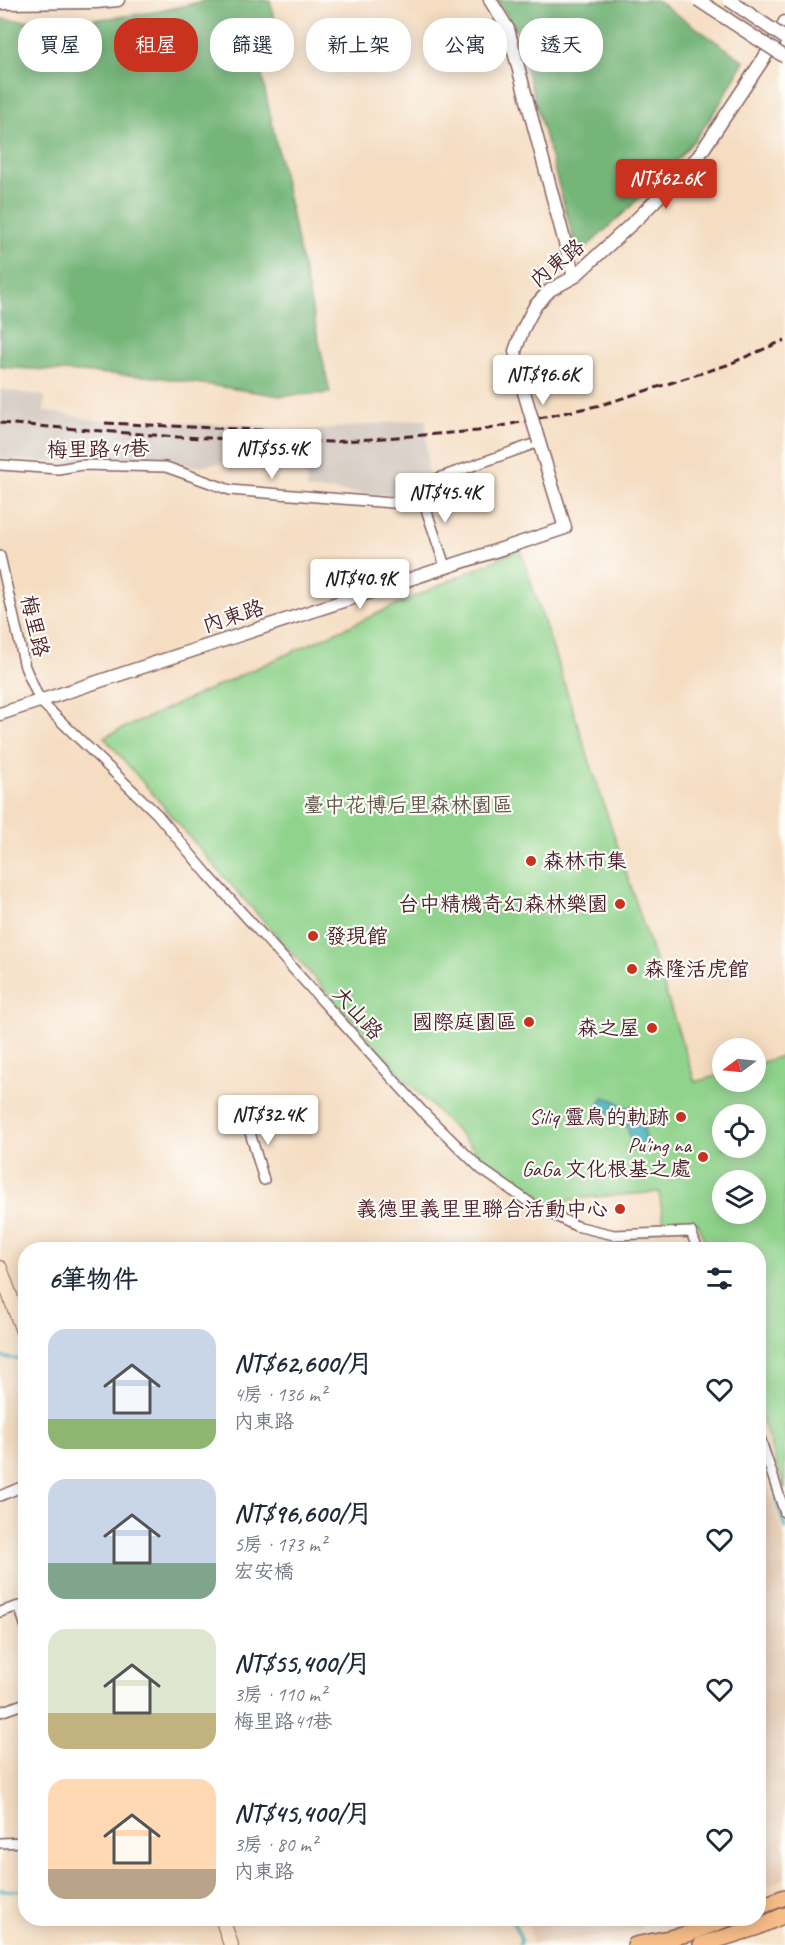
<!DOCTYPE html>
<html lang="zh-TW">
<head>
<meta charset="utf-8">
<style>
  body { margin:0; font-family:Caveat,"LXGW WenKai TC",sans-serif; background:#f6f6f7; color:#1f2937; height:100vh; display:flex; flex-direction:column; font-size:22px; white-space:nowrap }
  * { box-sizing:border-box; margin:0 }
  p { font-size:20px; color:#747a83 }
  .icon { flex:none; width:33px; height:33px; fill:none; stroke:currentColor; stroke-width:2; stroke-linecap:round; stroke-linejoin:round }
  .map { position:relative; flex:1; overflow:hidden }
  .details { position:absolute; left:18px; top:1242px; width:748px; height:684px; display:flex; flex-direction:column; background:#fff; border-radius:24px; box-shadow:0 3px 15px #0003 }
  .details>* { flex:none }
  .banner { position:absolute; left:18px; top:18px; width:750px; height:54px; display:flex; gap:12px }
  .needle { width:39px; rotate:255deg }
  .buttons { position:absolute; left:712px; top:1038px; display:grid; gap:12px }
  .buttons a { display:grid; place-items:center; width:54px; height:54px; border-radius:50%; background:#fff; box-shadow:0 3px 15px #0003; font-size:30px }
  .price { position:absolute; translate:-50% -51px; padding:0 14px; border-radius:6px; background:#fff; color:#222; font-size:20px; line-height:39px; filter:drop-shadow(0 2px 3px #0008) }
  .price::after { content:''; position:absolute; left:50%; top:36px; width:18px; height:14px; margin-left:-9px; background:inherit; clip-path:polygon(0 0,100% 0,50% 100%) }
  .price.active { background:#c8321e; color:#fff }
  ul { padding:0; list-style:none }
  li { display:flex; align-items:center; gap:18px; height:150px; padding:0 30px }
  li span { display:grid; place-items:center; flex:none; width:168px; height:120px; border-radius:18px; color:#555 }
  li>.icon { margin-inline-start:auto }
  span .icon { width:72px; height:72px; fill:#fffc; stroke-width:1 }
  li b { font-size:26px }
  h2 { display:flex; justify-content:space-between; align-items:center; height:72px; padding:0 30px; font-size:26px }
  .chip { padding:0 21px; border-radius:24px; background:#fff; box-shadow:0 3px 15px #0003; font-size:21px; line-height:54px }
  .chip.active { background:#c8321e; color:#fff }
  .map>svg:first-child { display:block }
  .built { fill:#e5cbb3 }
  .industrial { fill:#cdc2b9 }
  .green { fill:#90d38c; stroke:#6d795c; stroke-width:1.5; fill-rule:evenodd }
  .forest { fill:#74b578; stroke:#5f6a52; stroke-width:1.5 }
  .water { fill:#41afbe; stroke:#466774; stroke-width:1.5 }
  .lines { fill:none; stroke-linecap:round; stroke-linejoin:round }
  .stream { stroke:#41afbe; stroke-width:3 }
  .minor-casing { stroke:#866260; stroke-width:12 }
  .tertiary-casing { stroke:#866260; stroke-width:15 }
  .secondary-casing { stroke:#866260; stroke-width:16 }
  .primary-casing { stroke:#866260; stroke-width:18 }
  .minor { stroke:#fff; stroke-width:9 }
  .tertiary { stroke:#fff; stroke-width:12 }
  .secondary { stroke:#fce5cf; stroke-width:14 }
  .primary { stroke:#f7bd88; stroke-width:15 }
  .rail { stroke:#4a1f2b; stroke-width:3; stroke-dasharray:9 4.5; stroke-linecap:butt }
  .tertiary-bridge-casing { stroke:#866260; stroke-width:15; stroke-linecap:butt }
  .tertiary-bridge { stroke:#fff; stroke-width:12 }
  .poi-dot { fill:#c8321e; stroke:#fdfcf7; stroke-width:2 }
  .labels { text-anchor:middle; stroke-width:4.5; stroke-linejoin:round; paint-order:stroke }
  .street-label { font-size:21px; fill:#4a1f2b; stroke:#fdfcf7 }
  .park-label { font-size:21px; fill:#5f5548; stroke:#fdfcf7 }
  .poi-label { font-size:21px; fill:#4a1f2b; stroke:#fdfcf7; text-anchor:end }
</style>
</head>
<body>
<div class="map">
<svg width="785" height="1945" viewBox="0 0 785 1945">
  <rect width="100%" height="100%" fill="#fdfcf7"/>
  <filter id="ink" filterUnits="userSpaceOnUse"><feTurbulence type="fractalNoise" baseFrequency=".0167" numOctaves="2"/><feDisplacementMap in="SourceGraphic" scale="12" xChannelSelector="R" yChannelSelector="G"/><feConvolveMatrix kernelMatrix="1 2 1 2 8 2 1 2 1" color-interpolation-filters="sRGB"/></filter>
  <filter id="wash" filterUnits="userSpaceOnUse"><feTurbulence type="fractalNoise" baseFrequency=".008" numOctaves="4" result="noise"/><feDisplacementMap in="SourceGraphic" scale="24" xChannelSelector="R" yChannelSelector="G"/><feGaussianBlur stdDeviation="1.35" result="paint"/><feColorMatrix in="noise" values="0 0 0 0 0 0 0 0 0 0 0 0 0 0 0 0 0 1.4 0 .05"/><feComposite in="paint" operator="in"/></filter>
  <g filter="url(#wash)">
    <rect width="100%" height="100%" fill="#f5ddc2"/>
    <g class="built">
      <polygon points="759,1460 785,1540 785,1879 759,1889"/>
      <polygon points="527,1919 527,1918 652,1919 645,1922 641,1930 600,1937 532,1942"/>
    </g>
    <polygon class="industrial" points="0,389 45,396 44,411 95,420 237,425 304,431 426,419 428,478 414,483 403,496 307,489 306,471 225,463 191,466 163,461 107,464 0,459"/>
    <path class="green" d="M520 549 695 1082 723 1074V1082H756V1064L785 1055V1490L759 1410V1250L707 1249 698 1223 664 1224 659 1192 582 1198 550 1205 485 1160 396 1070 218 870 104 737ZM723 1114H756V1148H723ZM723 1180H756V1214H723Z"/>
    <g class="forest">
      <path d="M207 0H270L279 37 255 44 330 393 281 396 156 377 0 367V19C66 25 143 18 207 0Z"/>
      <path d="M497 0H656L744 61C735 76 727 93 717 108 681 165 627 209 578 255L514 25Z"/>
    </g>
    <path class="water" d="M603 1097 614 1100 626 1108 633 1106 644 1127 646 1150 636 1152 630 1146C631 1119 619 1118 597 1108Z"/>
    <g class="lines">
      <g class="stream">
        <polyline points="0,1357 26,1360"/>
        <polyline points="776,1500 785,1528"/>
        <polyline points="0,1890 26,1891"/>
        <polyline points="511,1918 521,1939 519,1945"/>
      </g>
    </g>
  </g>
  <g filter="url(#ink)">
    <g class="lines">
      <defs>
        <g id="minor">
          <polyline points="0,465 58,469 82,465 166,467 230,490 392,503 408,494 420,491 436,479 539,442"/>
          <polyline points="420,491 445,566"/>
          <polyline points="0,556 25,667 40,701 157,814 209,876 422,1111 481,1169 533,1205 576,1226 614,1235 691,1232 698,1250"/>
          <polyline points="246,1119 264,1180"/>
          <polyline points="759,1435 785,1513"/>
          <polyline points="0,1496 26,1485"/>
          <polyline points="0,1612 19,1606 26,1627"/>
          <polyline points="0,1712 26,1703"/>
          <polyline points="0,1843 26,1842"/>
        </g>
        <g id="tertiary">
          <polyline points="490,0 508,29 574,277"/>
          <polyline points="0,3 96,2 118,0"/>
          <polyline points="520,379 515,351 523,329 535,306 550,290 574,277 637,219 698,157 770,49 785,22"/>
          <polyline points="0,714 565,528 539,442"/>
        </g>
        <g id="secondary">
          <polyline points="0,1268 26,1340"/>
          <polyline points="222,1918 231,1945"/>
        </g>
        <g id="primary">
          <polyline points="759,1907 785,1897"/>
          <polyline points="635,1945 688,1934 729,1918"/>
          <polyline points="701,1945 755,1928 785,1915"/>
        </g>
      </defs>
      <use href="#minor" class="minor-casing"/>
      <use href="#tertiary" class="tertiary-casing"/>
      <use href="#secondary" class="secondary-casing"/>
      <use href="#primary" class="primary-casing"/>
      <use href="#minor" class="minor"/>
      <use href="#tertiary" class="tertiary"/>
      <use href="#secondary" class="secondary"/>
      <use href="#primary" class="primary"/>
      <g class="rail">
        <polyline points="0,423 178,437 331,442 478,431 601,405 727,365 785,340"/>
        <polyline points="105,423 279,431"/>
      </g>
      <defs>
        <g id="tertiary-bridge">
          <polyline points="698,0 785,57"/>
          <polyline points="729,0 785,38"/>
          <polyline points="520,379 539,442"/>
        </g>
      </defs>
      <use href="#tertiary-bridge" class="tertiary-bridge-casing"/>
      <use href="#tertiary-bridge" class="tertiary-bridge"/>
    </g>
  </g>
  <g class="poi-dot">
    <circle cx="531" cy="861" r="6"/>
    <circle cx="620" cy="904" r="6"/>
    <circle cx="313" cy="936" r="6"/>
    <circle cx="632" cy="969" r="6"/>
    <circle cx="529" cy="1022" r="6"/>
    <circle cx="652" cy="1028" r="6"/>
    <circle cx="681" cy="1117" r="6"/>
    <circle cx="703" cy="1157" r="6"/>
    <circle cx="620" cy="1209" r="6"/>
  </g>
  <g class="labels">
    <g class="street-label">
      <text transform="translate(557 263) rotate(-39)" y="7">內東路</text>
      <text transform="translate(98 449) rotate(-1)" y="7">梅里路41巷</text>
      <text transform="translate(233 616) rotate(-18)" y="7">內東路</text>
      <text transform="translate(35 626) rotate(77)" y="7">梅里路</text>
      <text transform="translate(358 1013) rotate(48)" y="7">大山路</text>
    </g>
    <g class="park-label">
      <text x="408" y="812">臺中花博后里森林園區</text>
    </g>
    <g class="poi-label">
      <text x="543" y="868" text-anchor="start">森林市集</text>
      <text x="608" y="911">台中精機奇幻森林樂園</text>
      <text x="325" y="943" text-anchor="start">發現館</text>
      <text x="644" y="976" text-anchor="start">森隆活虎館</text>
      <text x="517" y="1029">國際庭園區</text>
      <text x="640" y="1035">森之屋</text>
      <text x="669" y="1124">Siliq 靈鳥的軌跡</text>
      <text x="691" y="1152">Pu'ing na<tspan x="691" dy="24">GaGa 文化根基之處</tspan></text>
      <text x="608" y="1216">義德里義里里聯合活動中心</text>
    </g>
  </g>
</svg>
<div class="buttons">
<a><svg class="needle" viewBox="-14 -14 28 28"><path d="M0-13l5 13h-10z" fill="#e53935"/><path d="M0 13l5-13h-10z" fill="#747a83"/></svg></a>
<a><svg class="icon" aria-label="locate" viewBox="0 0 24 24"><circle cx="12" cy="12" r="6"/><path d="M12 2v4M12 18v4M2 12h4M18 12h4"/></svg></a>
<a><svg class="icon" aria-label="layers" viewBox="0 0 24 24"><path d="M12 4l9 5-9 5-9-5zM3 14l9 5 9-5"/></svg></a>
</div>
<b class="price active" style="left:666px;top:210px">NT$62.6K</b>
<b class="price" style="left:543px;top:406px">NT$96.6K</b>
<b class="price" style="left:272px;top:480px">NT$55.4K</b>
<b class="price" style="left:445px;top:524px">NT$45.4K</b>
<b class="price" style="left:360px;top:610px">NT$40.9K</b>
<b class="price" style="left:268px;top:1146px">NT$32.4K</b>
<div class="banner">
<a class="chip">買屋</a>
<a class="chip active">租屋</a>
<a class="chip">篩選</a>
<a class="chip">新上架</a>
<a class="chip">公寓</a>
<a class="chip">透天</a>
</div>
<section class="details">
<h2>6筆物件<svg class="icon" aria-label="filters" viewBox="0 0 24 24"><path d="M4 7h16M4 17h16"/><circle cx="9" cy="7" r="2"/><circle cx="15" cy="17" r="2"/></svg></h2>
<ul>
<li><span style="background:linear-gradient(#c9d6e8 75%,#8fb573 0)"><svg class="icon" aria-label="home" viewBox="0 0 24 24"><path d="M3 11l9-7 9 7M6 9v11h12V9"/></svg></span><div><b>NT$62,600/月</b><p>4房 · 136 m²</p><p>內東路</p></div><svg class="icon" aria-label="heart" viewBox="0 0 24 24"><path d="M12 20l-8-8c-3-5 5-10 8-4 3-6 11-1 8 4z"/></svg></li>
<li><span style="background:linear-gradient(#c9d6e8 70%,#7fa58c 0)"><svg class="icon" aria-label="home" viewBox="0 0 24 24"><path d="M3 11l9-7 9 7M6 9v11h12V9"/></svg></span><div><b>NT$96,600/月</b><p>5房 · 173 m²</p><p>宏安橋</p></div><svg class="icon" aria-label="heart" viewBox="0 0 24 24"><path d="M12 20l-8-8c-3-5 5-10 8-4 3-6 11-1 8 4z"/></svg></li>
<li><span style="background:linear-gradient(#dfe7d0 70%,#c2b280 0)"><svg class="icon" aria-label="home" viewBox="0 0 24 24"><path d="M3 11l9-7 9 7M6 9v11h12V9"/></svg></span><div><b>NT$55,400/月</b><p>3房 · 110 m²</p><p>梅里路41巷</p></div><svg class="icon" aria-label="heart" viewBox="0 0 24 24"><path d="M12 20l-8-8c-3-5 5-10 8-4 3-6 11-1 8 4z"/></svg></li>
<li><span style="background:linear-gradient(#ffd9b3 75%,#b9a48a 0)"><svg class="icon" aria-label="home" viewBox="0 0 24 24"><path d="M3 11l9-7 9 7M6 9v11h12V9"/></svg></span><div><b>NT$45,400/月</b><p>3房 · 80 m²</p><p>內東路</p></div><svg class="icon" aria-label="heart" viewBox="0 0 24 24"><path d="M12 20l-8-8c-3-5 5-10 8-4 3-6 11-1 8 4z"/></svg></li>
</ul>
</section>
</div>
</body>
</html>
